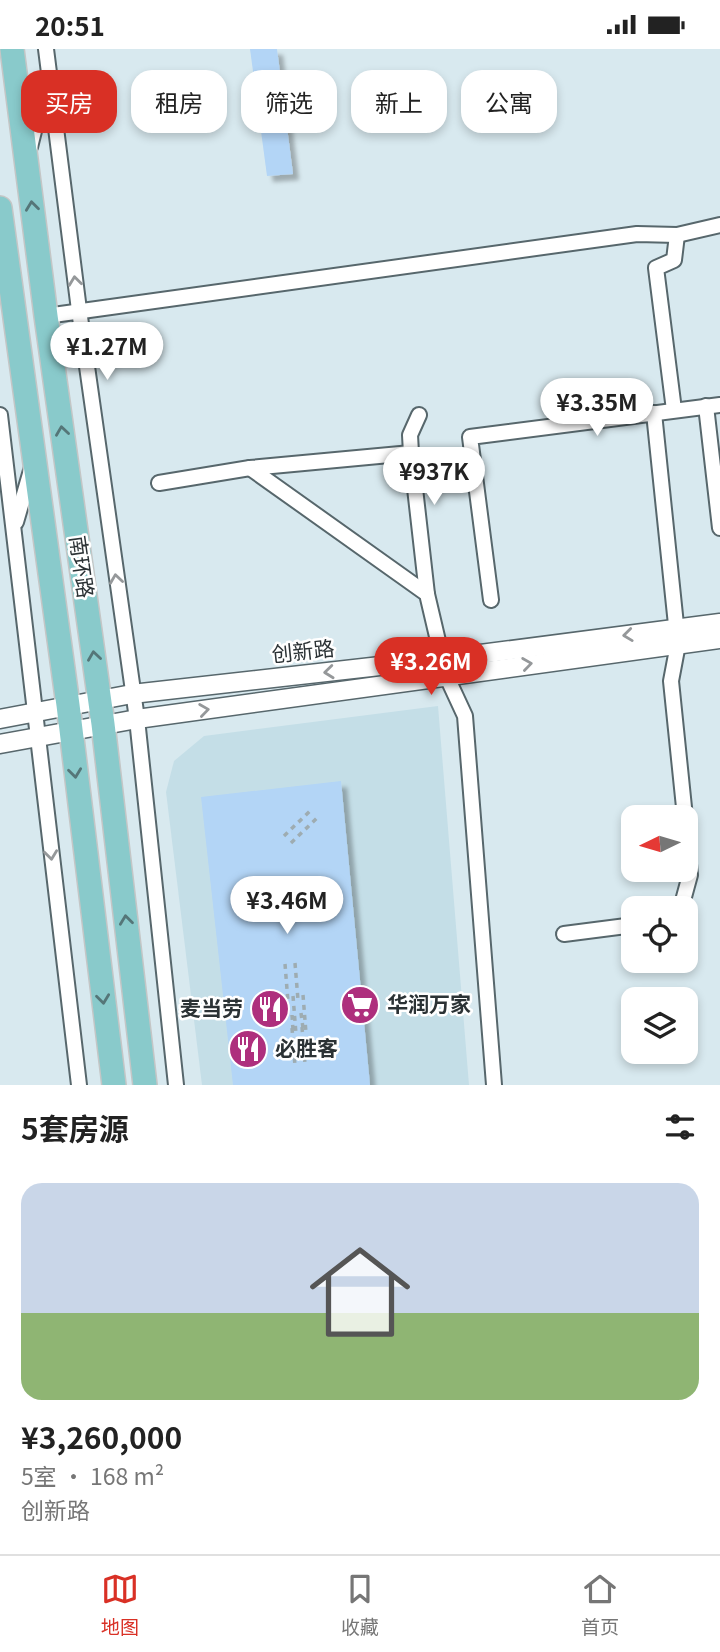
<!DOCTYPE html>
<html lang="zh">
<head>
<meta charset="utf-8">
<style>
  body { margin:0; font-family:Georgia,"Noto Sans SC",serif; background:#f2f2f2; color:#222; height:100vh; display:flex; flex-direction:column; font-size:26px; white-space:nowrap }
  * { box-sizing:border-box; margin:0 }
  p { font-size:23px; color:#767676 }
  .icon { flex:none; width:38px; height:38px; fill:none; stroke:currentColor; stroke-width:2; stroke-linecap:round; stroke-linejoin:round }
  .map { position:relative; height:1036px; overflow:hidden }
  .side { display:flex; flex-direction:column; background:#fff; flex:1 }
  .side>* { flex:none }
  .hud { position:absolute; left:21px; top:21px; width:679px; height:63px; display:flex; gap:14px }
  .needle { width:46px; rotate:265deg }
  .fabs { position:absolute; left:621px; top:756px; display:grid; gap:14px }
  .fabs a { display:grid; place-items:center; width:77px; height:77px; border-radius:14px; background:#fff; box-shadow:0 4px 10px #0003; font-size:35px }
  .price { position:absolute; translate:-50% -60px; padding:0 16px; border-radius:24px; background:#fff; color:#222; font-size:23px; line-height:46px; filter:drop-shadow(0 2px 4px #0008) }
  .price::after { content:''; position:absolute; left:50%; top:42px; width:21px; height:16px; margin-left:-10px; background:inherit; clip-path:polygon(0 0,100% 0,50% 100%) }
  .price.current { background:#d93025; color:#fff }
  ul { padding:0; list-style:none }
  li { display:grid; align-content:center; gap:14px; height:371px; padding:0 21px }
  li+li { border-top:2px solid #e0e0e0 }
  li span { display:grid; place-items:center; height:217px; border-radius:21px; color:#555 }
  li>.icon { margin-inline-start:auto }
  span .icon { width:126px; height:126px; fill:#fffc; stroke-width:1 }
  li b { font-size:30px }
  h2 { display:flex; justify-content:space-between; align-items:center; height:84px; padding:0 21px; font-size:30px }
  .tag { padding:0 24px; border-radius:21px; background:#fff; box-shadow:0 4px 10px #0003; font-size:24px; line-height:63px }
  .tag.current { background:#d93025; color:#fff }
  .status { display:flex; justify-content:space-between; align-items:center; height:49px; padding:0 35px; background:#fff; direction:ltr }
  .status svg { height:19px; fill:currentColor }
  .dock { display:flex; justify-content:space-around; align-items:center; height:98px; border-top:2px solid #e0e0e0; background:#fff; font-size:19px; color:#767676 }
  .dock a { display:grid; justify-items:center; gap:4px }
  .dock .current { color:#d93025 }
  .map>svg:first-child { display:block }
  .built { fill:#c4dee7 }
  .building { fill:#b3d5f6; filter:url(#shadow) }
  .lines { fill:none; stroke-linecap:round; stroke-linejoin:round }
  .minor-casing { stroke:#57676c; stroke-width:18 }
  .tertiary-casing { stroke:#57676c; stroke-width:21 }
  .primary-casing { stroke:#c4c6c6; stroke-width:26 }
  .path { stroke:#9eacb1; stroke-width:3.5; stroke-dasharray:5 5; stroke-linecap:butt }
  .minor { stroke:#fff; stroke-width:14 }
  .tertiary { stroke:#fff; stroke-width:18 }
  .primary { stroke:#89cacb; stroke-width:23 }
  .oneway { stroke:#557678 }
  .oneway2 { stroke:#95989a }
  .labels { text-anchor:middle; stroke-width:5; stroke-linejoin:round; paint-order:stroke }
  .street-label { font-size:21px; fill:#2b3235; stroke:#fff }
  .poi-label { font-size:21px; font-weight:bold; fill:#2b3235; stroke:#fff; text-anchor:start }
</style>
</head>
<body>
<div class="status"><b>20:51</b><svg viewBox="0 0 49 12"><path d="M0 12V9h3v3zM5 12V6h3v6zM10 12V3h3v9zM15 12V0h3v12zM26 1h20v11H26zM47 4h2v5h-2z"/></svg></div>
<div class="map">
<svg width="720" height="1036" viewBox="0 0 720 1036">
  <defs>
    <filter id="shadow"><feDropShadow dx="6" dy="6" stdDeviation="2" flood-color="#0004"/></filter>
  </defs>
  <rect width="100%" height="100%" fill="#d8e9ef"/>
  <polygon class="built" points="438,657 469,1036 202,1036 166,743 174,712 204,687"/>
  <g class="building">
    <polygon points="250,0 277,0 293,125 267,127"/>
    <polygon points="341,732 370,1036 233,1036 201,748"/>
  </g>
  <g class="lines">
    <defs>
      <g id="minor">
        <polyline points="46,0 79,261 137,670 176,1036"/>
        <polyline points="30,98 47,30"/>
        <polyline points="46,267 637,185 677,186 720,176"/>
        <polyline points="706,357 720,479"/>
        <polyline points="674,361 656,219 674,211 677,186"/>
        <polyline points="654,364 678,595 671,632 685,768"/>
        <polyline points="0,366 79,1036"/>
        <polyline points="419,366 410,386 411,404 427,545"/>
        <polyline points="250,419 427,545 446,626 465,667 494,1036"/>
        <polyline points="159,434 250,419 411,404"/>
        <polyline points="16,473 32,418"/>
        <polyline points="491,551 470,388 720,356"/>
        <polyline points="681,859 690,826 686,782"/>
        <polyline points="564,885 634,876"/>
      </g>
      <g id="tertiary">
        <polyline points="0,670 132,645 442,610 720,574"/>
        <polyline points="0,695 137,670 720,590"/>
      </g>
      <g id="primary">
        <polyline points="12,0 46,267 103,675 145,1036"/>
        <polyline points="0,159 68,656 114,1036"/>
      </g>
    </defs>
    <use href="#minor" class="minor-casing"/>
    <use href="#tertiary" class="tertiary-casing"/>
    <use href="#primary" class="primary-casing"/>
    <g class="path">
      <polyline points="284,787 311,761"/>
      <polyline points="291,794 318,768"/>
      <polyline points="295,914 298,951"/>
      <polyline points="285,915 288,953"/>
      <polyline points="303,946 306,984"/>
      <polyline points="293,947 296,985"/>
      <polyline points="301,964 303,979"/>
      <polyline points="292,966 293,981"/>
      <polyline points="302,978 305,1015"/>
      <polyline points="292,979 295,1017"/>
    </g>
    <use href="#minor" class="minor"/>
    <use href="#tertiary" class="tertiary"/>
    <use href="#primary" class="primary"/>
  </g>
  <defs><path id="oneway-chevron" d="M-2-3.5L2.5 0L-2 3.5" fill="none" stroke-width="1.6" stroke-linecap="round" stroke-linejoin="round" transform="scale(1.75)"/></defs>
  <g class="oneway">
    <use href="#oneway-chevron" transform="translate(32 157) rotate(-97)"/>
    <use href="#oneway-chevron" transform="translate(62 382) rotate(-98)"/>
    <use href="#oneway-chevron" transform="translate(94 607) rotate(-98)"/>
    <use href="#oneway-chevron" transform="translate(75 724) rotate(83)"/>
    <use href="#oneway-chevron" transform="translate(126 871) rotate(-97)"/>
    <use href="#oneway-chevron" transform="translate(103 950) rotate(83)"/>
  </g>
  <g class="oneway2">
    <use href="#oneway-chevron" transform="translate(75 232) rotate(-97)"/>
    <use href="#oneway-chevron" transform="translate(116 530) rotate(-98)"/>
    <use href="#oneway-chevron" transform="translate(628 586) rotate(173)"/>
    <use href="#oneway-chevron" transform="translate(527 615) rotate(-8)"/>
    <use href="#oneway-chevron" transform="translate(329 623) rotate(174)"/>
    <use href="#oneway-chevron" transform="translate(204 661) rotate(-8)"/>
    <use href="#oneway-chevron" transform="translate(51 806) rotate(83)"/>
  </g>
  <defs>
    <symbol id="supermarket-disc" viewBox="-11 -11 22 22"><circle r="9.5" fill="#ae2f7d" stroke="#fff"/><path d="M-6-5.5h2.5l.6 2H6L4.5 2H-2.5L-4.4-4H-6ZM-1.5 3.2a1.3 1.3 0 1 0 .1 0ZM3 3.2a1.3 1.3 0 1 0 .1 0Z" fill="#fff"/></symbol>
    <symbol id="restaurant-disc" viewBox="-11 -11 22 22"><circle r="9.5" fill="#ae2f7d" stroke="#fff"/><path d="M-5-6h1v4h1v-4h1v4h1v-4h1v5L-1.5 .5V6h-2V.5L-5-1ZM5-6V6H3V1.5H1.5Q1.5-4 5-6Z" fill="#fff"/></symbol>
  </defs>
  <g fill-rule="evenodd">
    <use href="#supermarket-disc" x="338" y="934" width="44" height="44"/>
    <use href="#restaurant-disc" x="248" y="938" width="44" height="44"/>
    <use href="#restaurant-disc" x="226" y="978" width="44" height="44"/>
  </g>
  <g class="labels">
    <g class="street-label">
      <text transform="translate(81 518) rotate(82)" y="7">南环路</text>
      <text transform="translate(303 603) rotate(-6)" y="7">创新路</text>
    </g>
    <g class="poi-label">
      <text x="387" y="963">华润万家</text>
      <text x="243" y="967" text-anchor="end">麦当劳</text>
      <text x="275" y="1007">必胜客</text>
    </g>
  </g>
</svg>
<div class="fabs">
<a><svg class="needle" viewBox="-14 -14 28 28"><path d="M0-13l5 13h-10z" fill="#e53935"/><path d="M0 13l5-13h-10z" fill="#767676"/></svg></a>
<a><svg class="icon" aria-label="locate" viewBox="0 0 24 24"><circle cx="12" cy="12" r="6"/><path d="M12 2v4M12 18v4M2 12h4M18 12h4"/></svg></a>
<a><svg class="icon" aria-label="layers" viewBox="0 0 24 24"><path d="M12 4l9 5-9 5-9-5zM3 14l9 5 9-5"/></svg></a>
</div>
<b class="price" style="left:107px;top:333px">¥1.27M</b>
<b class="price" style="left:597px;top:389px">¥3.35M</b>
<b class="price" style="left:434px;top:458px">¥937K</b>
<b class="price current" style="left:431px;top:648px">¥3.26M</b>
<b class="price" style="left:287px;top:887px">¥3.46M</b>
<div class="hud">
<a class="tag current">买房</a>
<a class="tag">租房</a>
<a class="tag">筛选</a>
<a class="tag">新上</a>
<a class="tag">公寓</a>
</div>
</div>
<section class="side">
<h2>5套房源<svg class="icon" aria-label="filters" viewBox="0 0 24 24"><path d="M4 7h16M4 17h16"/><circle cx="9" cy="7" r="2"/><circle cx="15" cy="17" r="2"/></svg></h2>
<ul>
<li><span style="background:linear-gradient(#c9d6e8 60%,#8fb573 0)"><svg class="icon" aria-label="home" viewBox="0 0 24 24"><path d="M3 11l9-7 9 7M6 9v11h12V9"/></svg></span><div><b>¥3,260,000</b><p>5室 · 168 m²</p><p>创新路</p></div></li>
</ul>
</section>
<nav class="dock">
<a class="current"><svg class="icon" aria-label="map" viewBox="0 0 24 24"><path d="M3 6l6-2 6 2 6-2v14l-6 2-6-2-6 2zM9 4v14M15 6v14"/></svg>地图</a>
<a><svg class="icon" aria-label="saved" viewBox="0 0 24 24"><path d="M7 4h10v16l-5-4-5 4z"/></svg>收藏</a>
<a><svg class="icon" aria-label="home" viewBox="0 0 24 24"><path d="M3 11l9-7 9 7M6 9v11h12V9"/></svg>首页</a>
</nav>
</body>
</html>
